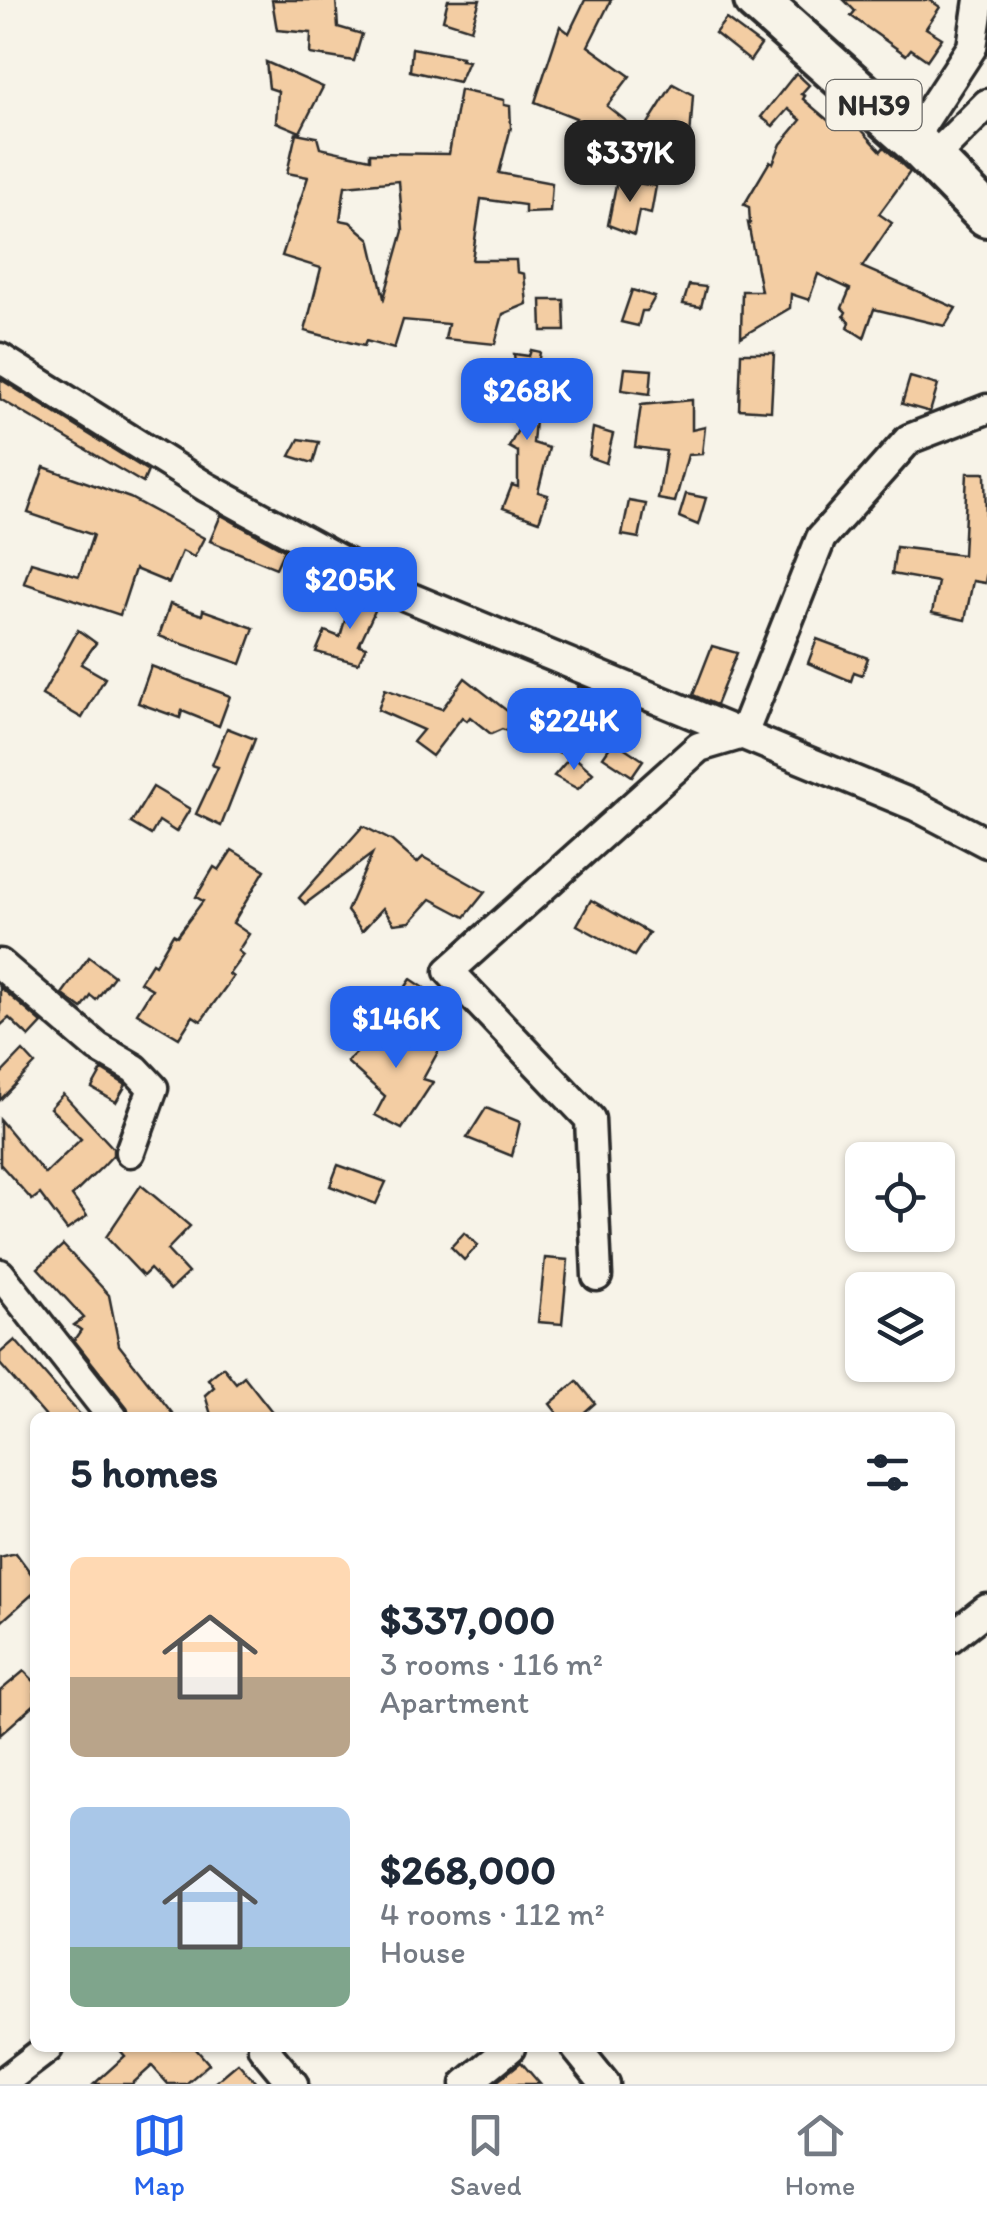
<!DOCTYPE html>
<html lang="en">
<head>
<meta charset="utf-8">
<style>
  body { margin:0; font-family:Itim,sans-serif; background:#f6f6f7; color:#1f2937; height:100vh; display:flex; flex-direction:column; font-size:38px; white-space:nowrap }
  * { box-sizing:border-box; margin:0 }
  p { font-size:32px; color:#747a83 }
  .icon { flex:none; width:55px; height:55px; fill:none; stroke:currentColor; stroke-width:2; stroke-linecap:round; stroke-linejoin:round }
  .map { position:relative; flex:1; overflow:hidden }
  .details { position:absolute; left:30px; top:1412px; width:925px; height:640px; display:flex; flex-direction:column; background:#fff; border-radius:15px; box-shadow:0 2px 8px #0004 }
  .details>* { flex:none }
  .controls { position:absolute; left:845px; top:1142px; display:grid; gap:20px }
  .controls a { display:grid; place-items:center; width:110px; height:110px; border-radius:15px; background:#fff; box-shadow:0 2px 8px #0004; font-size:50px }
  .price { position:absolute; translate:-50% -85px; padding:0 22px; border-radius:20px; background:#2563eb; color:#fff; font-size:32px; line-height:65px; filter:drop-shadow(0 2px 5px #0008) }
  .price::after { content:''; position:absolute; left:50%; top:60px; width:30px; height:22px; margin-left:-15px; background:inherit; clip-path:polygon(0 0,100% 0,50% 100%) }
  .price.current { background:#222; color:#fff }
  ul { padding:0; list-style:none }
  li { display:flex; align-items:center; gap:30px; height:250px; padding:0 40px }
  li span { display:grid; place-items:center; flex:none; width:280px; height:200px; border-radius:15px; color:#555 }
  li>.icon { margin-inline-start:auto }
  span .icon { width:120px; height:120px; fill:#fffc; stroke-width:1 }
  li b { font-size:42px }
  h2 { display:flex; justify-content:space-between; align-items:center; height:120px; padding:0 40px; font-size:42px }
  .tabs { display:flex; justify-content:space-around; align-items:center; height:140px; border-top:2px solid #e0e1e3; background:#fff; font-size:28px; color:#747a83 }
  .tabs a { display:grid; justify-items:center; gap:5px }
  .tabs .current { color:#2563eb }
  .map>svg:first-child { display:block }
  .building { fill:#f3cda3; stroke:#2b2b2b; stroke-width:2.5; fill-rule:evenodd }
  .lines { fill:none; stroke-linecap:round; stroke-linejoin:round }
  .minor-casing { stroke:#2b2b2b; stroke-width:35 }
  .primary-casing { stroke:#2b2b2b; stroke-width:50 }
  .minor { stroke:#f7f3e8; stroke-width:28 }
  .primary { stroke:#f7f3e8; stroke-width:42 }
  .labels { text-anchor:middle; stroke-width:10; stroke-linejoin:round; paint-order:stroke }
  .shield { fill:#f7f3e8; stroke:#686764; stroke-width:2.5 }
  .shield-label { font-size:30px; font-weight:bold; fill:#2b2b2b }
</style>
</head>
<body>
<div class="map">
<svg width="987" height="2084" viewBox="0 0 987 2084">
  <rect width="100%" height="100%" fill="#f7f3e8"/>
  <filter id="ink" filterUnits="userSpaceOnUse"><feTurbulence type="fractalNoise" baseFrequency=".01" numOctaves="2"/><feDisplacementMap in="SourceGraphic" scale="20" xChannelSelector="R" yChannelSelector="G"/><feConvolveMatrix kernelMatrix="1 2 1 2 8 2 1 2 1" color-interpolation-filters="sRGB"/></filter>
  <g filter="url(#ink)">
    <g class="building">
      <polygon points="272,0 336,0 338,27 362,34 354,61 310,54 311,33 277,30"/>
      <polygon points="448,0 480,0 471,29 443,20"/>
      <polygon points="585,0 611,0 588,46 630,76 607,106 635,128 628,166 592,155 566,142 574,133 571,129 576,118 535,102 560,26 569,33"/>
      <polygon points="844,0 930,0 940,7 926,28 942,38 927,60 911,49 906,55 851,16 855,11"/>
      <polygon points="726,19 761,45 750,61 715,33"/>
      <polygon points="412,48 462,57 461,60 468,61 459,82 410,71"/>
      <polygon points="266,62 323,87 300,132 276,122 278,91 269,88"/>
      <polygon points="796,73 809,85 801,94 805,96 803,99 837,128 848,115 881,151 884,147 910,172 879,214 892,223 862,267 956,308 945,326 874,309 864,338 848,328 850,322 844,316 846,312 842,308 850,289 818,274 809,300 791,294 790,308 741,337 742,291 761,291 748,223 750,224 749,207 744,205 770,161 773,163 781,144 801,120 788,109 773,126 761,117"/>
      <polygon points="673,84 693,95 690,138 679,149 644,130"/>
      <path d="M460 90 504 100V105L510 106 511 127 499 173 552 183 550 212 525 213V205L481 199 472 260H516L517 272 524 274 527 304 503 314 495 344 445 339 448 324 403 320 394 349 366 341 364 346 305 331 321 268 282 256 308 177 287 173 296 133 317 137 320 148 370 159V153L449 154ZM399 181 403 231 384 298 370 239 350 222 340 220 345 186Z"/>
      <polygon points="617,180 656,186 651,214 639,211 634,235 608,225"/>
      <polygon points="689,285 706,287 701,307 683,304"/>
      <polygon points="632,290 655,297 647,311 642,311 638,326 621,322"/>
      <polygon points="541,300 564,300 565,331 542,331"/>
      <polygon points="531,350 540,352 533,397 537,397 533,443 549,448 538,492 548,495 539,521 503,508 512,485 518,487 518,452 509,447 521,424 507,418 518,388 514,354 529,356"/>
      <polygon points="741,353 774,353 771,411 739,409"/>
      <polygon points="625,368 652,370 650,394 622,390"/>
      <polygon points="910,377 938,385 930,412 902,404"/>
      <polygon points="0,379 148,471 143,483 0,399"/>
      <polygon points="692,400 692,430 705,427 702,454 688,455 675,502 658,499 666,451 635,447 641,405"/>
      <polygon points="593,428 613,434 606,463 589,457"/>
      <polygon points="299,439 319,442 313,463 290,456"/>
      <polygon points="44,467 130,498 204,538 194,557 182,551 169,583 135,569 120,615 24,583 31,562 79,576 93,535 28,513"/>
      <polygon points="967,473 985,473 987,571 985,583 973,581 965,620 932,613 938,582 892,574 896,547 963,555"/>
      <polygon points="686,494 706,498 698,525 679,517"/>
      <polygon points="629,501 646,504 639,538 622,535"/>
      <polygon points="221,515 284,550 276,568 210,541"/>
      <polygon points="352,596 379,602 359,645 366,647 358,663 316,652 325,631 340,637"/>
      <polygon points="170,604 202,615 203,610 254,628 241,664 159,636"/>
      <polygon points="78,630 96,643 81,664 105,678 82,718 42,695"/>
      <polygon points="817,639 868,658 862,675 854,672 851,681 808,663"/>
      <polygon points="712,646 737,653 716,705 693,695"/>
      <polygon points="151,666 230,696 219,726 182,711 180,718 138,703"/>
      <polygon points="465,678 538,735 546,727 572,738 563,754 502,729 491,734 470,717 467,721 462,717 432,756 413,742 423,730 378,710 385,689 442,709"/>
      <polygon points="578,686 606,697 590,718 573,708"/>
      <polygon points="227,728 255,739 221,826 196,814 218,767 212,765"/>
      <polygon points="614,741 643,760 632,776 603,757"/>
      <polygon points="572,755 593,773 578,789 554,776"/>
      <polygon points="153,787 190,809 176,832 159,821 151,835 131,823"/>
      <polygon points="363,826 392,841 417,863 423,857 485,892 465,917 431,899 410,922 394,924 383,908 362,931 347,911 372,854 305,904 299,898"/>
      <polygon points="232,850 265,870 233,923 249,934 238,951 243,955 229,974 233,977 201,1021 193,1016 179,1038 137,1013 152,989 140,982 152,963 155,965 173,934 177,936 203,901 196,897 214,867 219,870"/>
      <polygon points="591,900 649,933 634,956 577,925"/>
      <polygon points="89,957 114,976 96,1000 91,996 82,1009 62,994"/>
      <polygon points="411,979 429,991 419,1006 401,994"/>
      <polygon points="0,987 42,1023 29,1037 9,1018 0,1026"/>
      <polygon points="388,1022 439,1050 423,1079 433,1082 402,1129 375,1115 385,1096 347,1062"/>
      <polygon points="23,1051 35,1064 0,1100 0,1075"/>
      <polygon points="102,1070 126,1085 116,1102 92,1088"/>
      <polygon points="63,1094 113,1148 113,1155 102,1167 72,1196 87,1216 67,1230 40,1194 32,1200 0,1164 0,1120 45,1174 81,1139 50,1108"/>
      <polygon points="486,1108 520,1122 512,1156 467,1138"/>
      <polygon points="338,1165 386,1182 376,1204 330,1186"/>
      <polygon points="141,1185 190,1226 167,1250 188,1273 170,1290 150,1269 143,1276 106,1237"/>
      <polygon points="464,1233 478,1245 464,1260 451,1247"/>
      <polygon points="63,1245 109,1295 119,1345 176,1418 130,1418 127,1407 74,1340 81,1330 74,1325 84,1318 38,1268"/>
      <polygon points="545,1258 568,1260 562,1324 538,1322"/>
      <polygon points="15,1340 83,1418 47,1418 0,1364 0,1353"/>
      <polygon points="223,1367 236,1383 244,1376 277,1418 212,1418 205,1395 214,1387 208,1379"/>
      <polygon points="577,1381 595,1403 578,1418 561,1418 550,1404"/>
      <polygon points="16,1553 35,1579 35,1592 0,1623 0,1557"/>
      <polygon points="24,1671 35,1682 35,1704 0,1735 0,1691"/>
      <polygon points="118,2048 195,2048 209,2064 186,2084 168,2084 152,2066 132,2084 94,2084 125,2056"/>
      <polygon points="521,2062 540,2084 494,2084"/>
      <polygon points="238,2063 257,2084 213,2084"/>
    </g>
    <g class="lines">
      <defs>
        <g id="minor">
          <polyline points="912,139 972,47 979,0"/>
          <polyline points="932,159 987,104"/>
          <polyline points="0,358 206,487 406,596 916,806 987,843"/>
          <polyline points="0,964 97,1047 135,1069 153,1088 130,1152"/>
          <polyline points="0,1274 113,1418"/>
          <polyline points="597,1276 590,1119 449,971 699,747 743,734 821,538 909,439 987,409"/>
          <polyline points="950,1638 987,1609"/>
          <polyline points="263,2048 293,2084"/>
          <polyline points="576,2048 605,2084"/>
          <polyline points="1,2084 48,2048"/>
          <polyline points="466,2084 510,2048"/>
        </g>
        <polyline id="primary" points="756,0 912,139 987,215"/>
      </defs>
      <use href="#minor" class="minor-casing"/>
      <use href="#primary" class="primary-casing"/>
      <use href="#minor" class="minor"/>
      <use href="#primary" class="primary"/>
    </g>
  </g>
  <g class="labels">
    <rect class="shield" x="826.5" y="80" width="95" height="50" rx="8"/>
    <g class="shield-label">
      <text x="874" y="115">NH39</text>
    </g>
  </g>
</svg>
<div class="controls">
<a><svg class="icon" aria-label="locate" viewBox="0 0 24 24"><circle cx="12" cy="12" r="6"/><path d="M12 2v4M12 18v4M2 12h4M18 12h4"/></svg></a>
<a><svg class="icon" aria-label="layers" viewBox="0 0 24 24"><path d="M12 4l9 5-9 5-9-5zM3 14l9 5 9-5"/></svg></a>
</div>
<b class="price current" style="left:630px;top:205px">$337K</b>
<b class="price" style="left:527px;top:443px">$268K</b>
<b class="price" style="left:350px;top:632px">$205K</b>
<b class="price" style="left:574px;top:773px">$224K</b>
<b class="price" style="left:396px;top:1071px">$146K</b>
<section class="details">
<h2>5 homes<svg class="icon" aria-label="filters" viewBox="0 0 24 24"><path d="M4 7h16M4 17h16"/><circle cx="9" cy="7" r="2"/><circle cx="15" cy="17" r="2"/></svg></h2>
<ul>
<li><span style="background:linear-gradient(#ffd9b3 60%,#b9a48a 0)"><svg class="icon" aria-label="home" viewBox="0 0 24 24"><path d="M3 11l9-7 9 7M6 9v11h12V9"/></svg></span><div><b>$337,000</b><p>3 rooms · 116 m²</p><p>Apartment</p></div></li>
<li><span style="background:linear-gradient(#a9c7e8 70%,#7fa58c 0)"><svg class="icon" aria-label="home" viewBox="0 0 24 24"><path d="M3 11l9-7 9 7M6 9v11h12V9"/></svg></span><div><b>$268,000</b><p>4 rooms · 112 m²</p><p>House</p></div></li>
</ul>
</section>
</div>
<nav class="tabs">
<a class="current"><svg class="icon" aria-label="map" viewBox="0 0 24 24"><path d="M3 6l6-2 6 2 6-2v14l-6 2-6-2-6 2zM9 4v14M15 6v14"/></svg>Map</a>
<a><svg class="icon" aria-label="saved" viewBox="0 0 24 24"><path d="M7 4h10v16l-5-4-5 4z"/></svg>Saved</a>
<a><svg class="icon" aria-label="home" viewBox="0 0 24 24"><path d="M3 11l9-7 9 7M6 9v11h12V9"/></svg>Home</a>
</nav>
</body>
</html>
